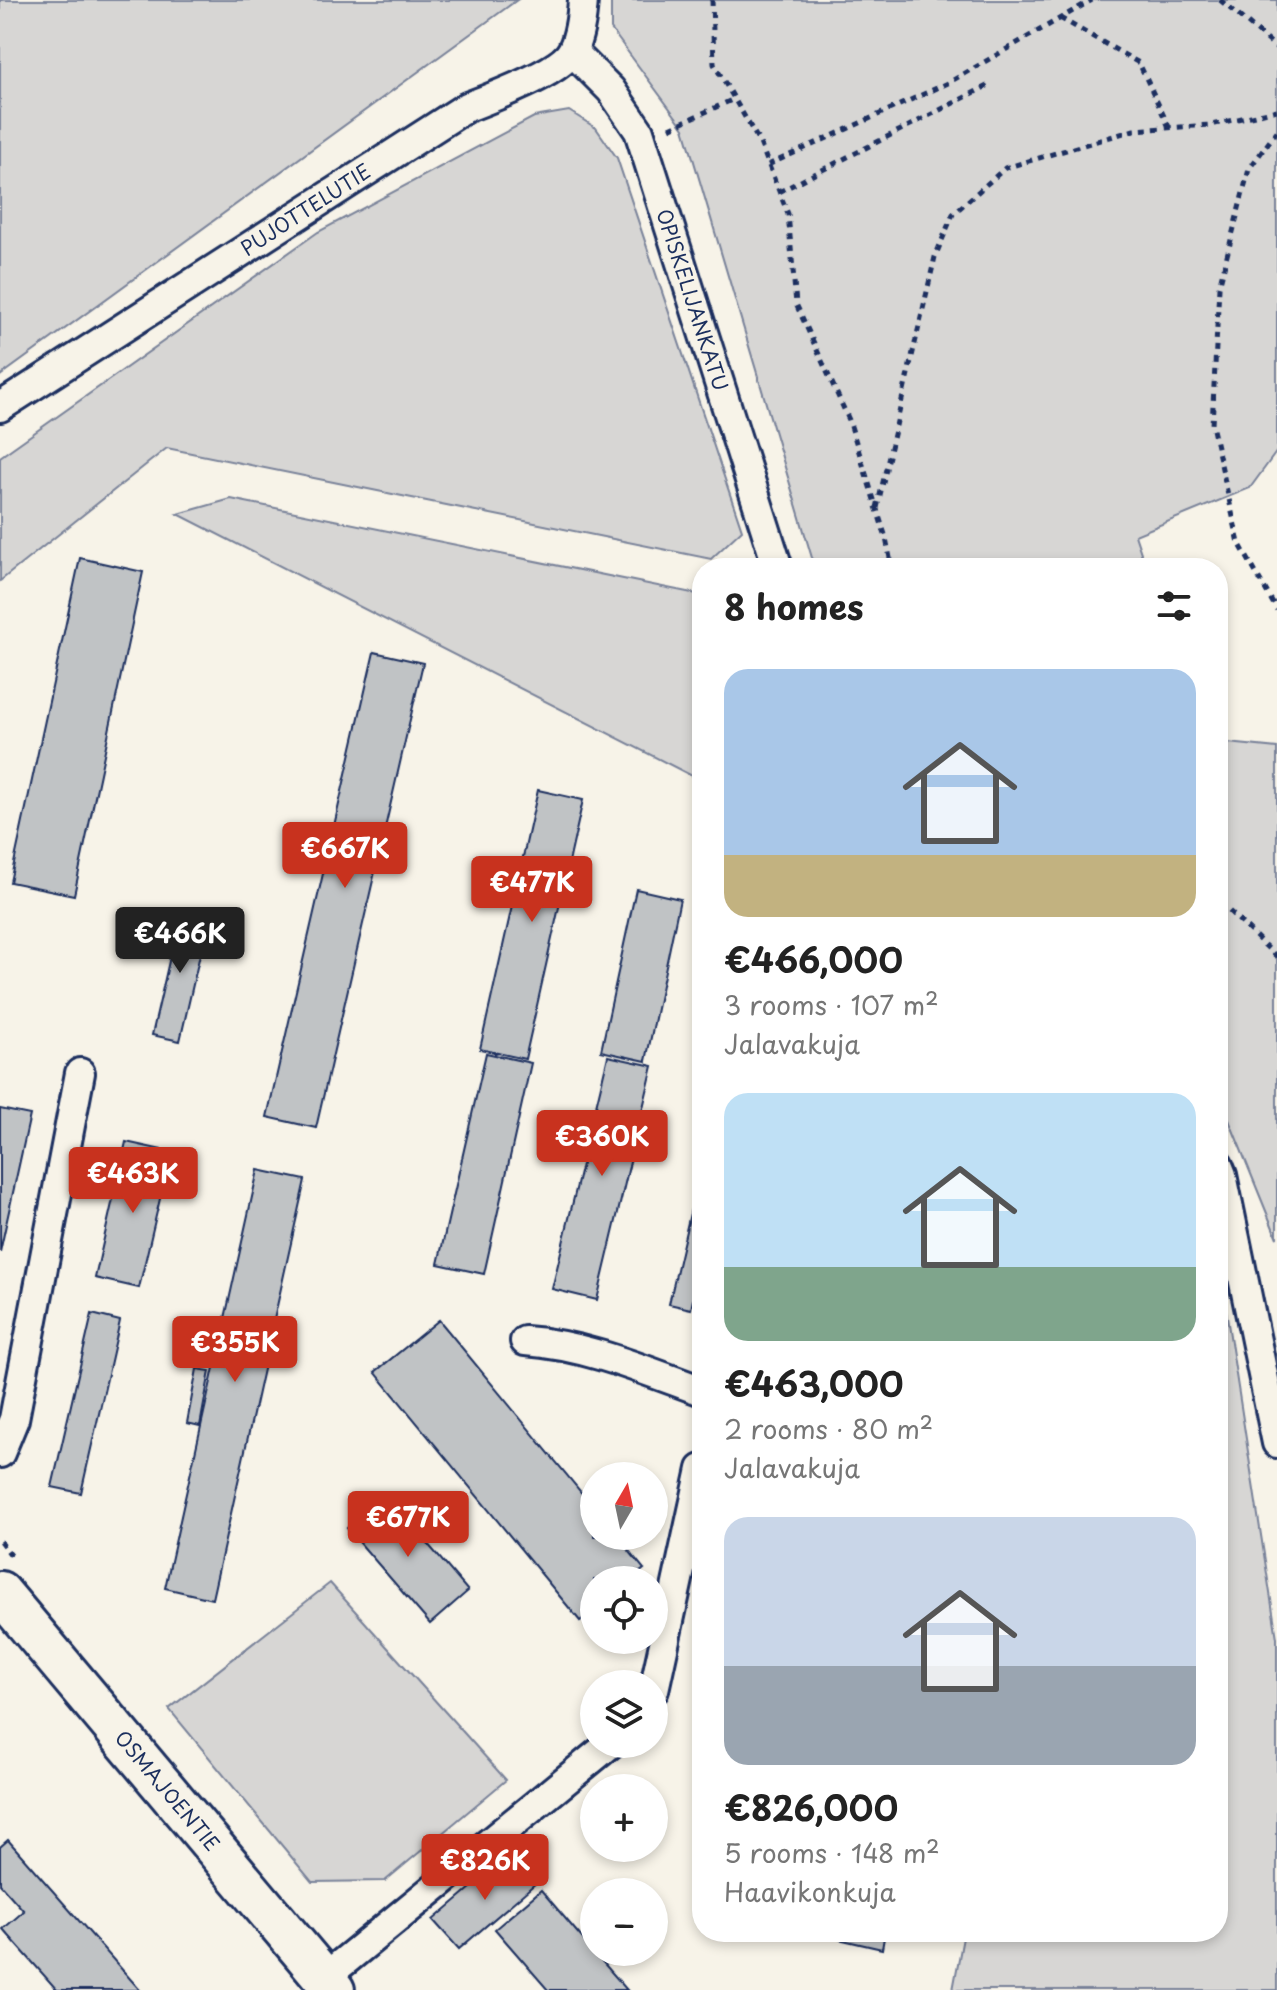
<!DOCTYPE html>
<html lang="en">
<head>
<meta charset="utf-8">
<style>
  body { margin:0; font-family:"Playpen Sans",sans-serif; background:#f6f6f6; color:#222; height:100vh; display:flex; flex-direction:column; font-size:30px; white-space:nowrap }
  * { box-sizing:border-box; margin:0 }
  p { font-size:26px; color:#767676 }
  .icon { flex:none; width:44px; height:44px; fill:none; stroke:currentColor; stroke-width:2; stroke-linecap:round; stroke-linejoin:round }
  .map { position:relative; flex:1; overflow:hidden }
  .side { position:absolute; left:692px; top:558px; width:536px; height:1384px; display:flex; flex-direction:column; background:#fff; border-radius:32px; box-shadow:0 4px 12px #0003 }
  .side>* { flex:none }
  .needle { width:52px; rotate:9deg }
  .tools { position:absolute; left:580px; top:1462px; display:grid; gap:16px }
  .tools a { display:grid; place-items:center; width:88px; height:88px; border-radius:50%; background:#fff; box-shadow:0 4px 12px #0003; font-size:40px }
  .price { position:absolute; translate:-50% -68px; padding:0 18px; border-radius:8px; background:#c8321e; color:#fff; font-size:26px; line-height:52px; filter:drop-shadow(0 2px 4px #0008) }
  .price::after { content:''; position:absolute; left:50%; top:48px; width:24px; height:18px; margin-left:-12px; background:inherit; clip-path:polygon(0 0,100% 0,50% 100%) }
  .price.on { background:#222; color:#fff }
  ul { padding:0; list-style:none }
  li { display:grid; align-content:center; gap:16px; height:424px; padding:0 32px }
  li span { display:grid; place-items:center; height:248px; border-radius:24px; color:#555 }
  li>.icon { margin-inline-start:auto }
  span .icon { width:144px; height:144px; fill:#fffc; stroke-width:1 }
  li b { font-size:34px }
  h2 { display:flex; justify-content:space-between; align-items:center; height:96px; padding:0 32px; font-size:34px }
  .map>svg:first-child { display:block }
  .green { fill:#d7d6d4; stroke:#798299; stroke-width:2 }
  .building { fill:#c0c3c5; stroke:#1b2f5e; stroke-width:2 }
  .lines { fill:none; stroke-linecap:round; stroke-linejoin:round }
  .street-casing { stroke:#1b2f5e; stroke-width:34 }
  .secondary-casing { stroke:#1b2f5e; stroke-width:46 }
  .path { stroke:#1b2f5e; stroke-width:5; stroke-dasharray:6 6; stroke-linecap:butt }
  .street { stroke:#f7f3e8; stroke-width:28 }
  .secondary { stroke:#f7f3e8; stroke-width:40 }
  .labels { text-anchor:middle; stroke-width:7; stroke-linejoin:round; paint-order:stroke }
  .street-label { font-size:20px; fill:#1b2f5e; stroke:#f7f3e8 }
</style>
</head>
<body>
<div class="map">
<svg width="1277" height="1990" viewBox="0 0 1277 1990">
  <rect width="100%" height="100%" fill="#f7f3e8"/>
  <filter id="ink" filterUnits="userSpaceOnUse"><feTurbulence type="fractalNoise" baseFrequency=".0125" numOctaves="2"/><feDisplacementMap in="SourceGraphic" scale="16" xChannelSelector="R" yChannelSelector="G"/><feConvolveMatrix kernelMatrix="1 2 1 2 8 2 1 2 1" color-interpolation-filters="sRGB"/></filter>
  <g filter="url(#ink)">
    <g class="green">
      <polygon points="0,0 517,0 0,376"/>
      <polygon points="611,0 1277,0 1277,451 1250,488 1135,535 1146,568 815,568 684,128 611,29"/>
      <polygon points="569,111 596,128 617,158 742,530 711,559 167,448 0,581 0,457 318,232 534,117"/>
      <polygon points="231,499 702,595 702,781 178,514"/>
      <polygon points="1218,742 1277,748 1277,1238 1218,1093"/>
      <polygon points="1218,1259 1277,1638 1277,1990 953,1990 964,1932 1218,1932"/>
      <polygon points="330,1583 506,1780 385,1881 312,1882 169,1709"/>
    </g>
    <g class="building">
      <polygon points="80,558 143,572 74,895 10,882"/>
      <polygon points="374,652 423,663 316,1128 267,1117"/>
      <polygon points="538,790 583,800 525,1059 480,1049"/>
      <polygon points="636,889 680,899 646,1061 601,1051"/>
      <polygon points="181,909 209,915 180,1041 152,1035"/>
      <polygon points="486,1053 531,1063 484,1274 438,1264"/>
      <polygon points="608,1056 653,1066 597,1300 552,1289"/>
      <polygon points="0,1109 30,1115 0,1252"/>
      <polygon points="126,1142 171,1152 139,1288 95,1278"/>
      <polygon points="701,1166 702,1260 691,1309 669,1304"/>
      <polygon points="258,1170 305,1180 212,1599 165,1588"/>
      <polygon points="92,1314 120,1321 81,1493 52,1487"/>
      <polygon points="439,1320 594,1508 594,1536 617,1536 644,1569 630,1580 594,1580 594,1610 580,1621 375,1372"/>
      <polygon points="197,1369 210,1371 200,1426 187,1423"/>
      <polygon points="386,1495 468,1591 430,1624 347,1528"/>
      <polygon points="702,1725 702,1764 694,1763"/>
      <polygon points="8,1840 140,1990 57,1990 3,1929 24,1911 0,1884 0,1847"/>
      <polygon points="511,1854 536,1883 459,1949 433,1920"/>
      <polygon points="541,1890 594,1952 627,1990 548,1990 495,1929"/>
      <polygon points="808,1932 885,1932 882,1949"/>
    </g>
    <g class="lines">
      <defs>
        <g id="street">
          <polyline points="573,52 611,90 639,131 778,568"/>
          <path d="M0 407 465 108C490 98 563 72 573 49 580 34 582 16 583 0"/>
          <polyline points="1218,1165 1222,1175 1277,1443"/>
          <path d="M525 1341C586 1345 644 1370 702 1391"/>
          <polyline points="0,1453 14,1419 80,1073"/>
          <polyline points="654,1690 702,1469"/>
          <polyline points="324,1978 610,1744"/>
        </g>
        <polyline id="secondary" points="0,1592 334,1990"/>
      </defs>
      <use href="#street" class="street-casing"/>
      <use href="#secondary" class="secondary-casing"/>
      <g class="path">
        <polyline points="712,0 714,64 760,143 788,214 796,304 849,420 886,538 892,568"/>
        <polyline points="1220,0 1277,48"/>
        <polyline points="1060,18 1139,63 1169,127"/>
        <polyline points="670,128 734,99"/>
        <polyline points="1277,131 1249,169 1219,287 1212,425 1239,543 1277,610"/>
        <polyline points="768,165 948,83 1092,0"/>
        <polyline points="779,192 991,84"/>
        <polyline points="877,508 935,257 953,214 1005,168 1134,130 1211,125 1277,110"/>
        <polyline points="1218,908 1228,910 1277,957"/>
        <polyline points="0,1541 14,1559"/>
      </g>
      <use href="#street" class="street"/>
      <use href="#secondary" class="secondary"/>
    </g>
  </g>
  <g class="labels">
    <g class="street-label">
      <text transform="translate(306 210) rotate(-33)" y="7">PUJOTTELUTIE</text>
      <text transform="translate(692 300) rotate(72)" y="7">OPISKELIJANKATU</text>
      <text transform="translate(167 1791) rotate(50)" y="7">OSMAJOENTIE</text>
    </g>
  </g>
</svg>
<div class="tools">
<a><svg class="needle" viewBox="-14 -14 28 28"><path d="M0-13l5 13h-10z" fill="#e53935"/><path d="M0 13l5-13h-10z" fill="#767676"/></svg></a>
<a><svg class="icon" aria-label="locate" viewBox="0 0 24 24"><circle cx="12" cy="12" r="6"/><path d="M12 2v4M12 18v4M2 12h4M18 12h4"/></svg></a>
<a><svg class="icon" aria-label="layers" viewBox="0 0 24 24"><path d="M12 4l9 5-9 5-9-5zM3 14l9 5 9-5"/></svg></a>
<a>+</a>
<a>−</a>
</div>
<b class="price" style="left:345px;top:890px">€667K</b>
<b class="price" style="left:532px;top:924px">€477K</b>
<b class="price on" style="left:180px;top:975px">€466K</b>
<b class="price" style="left:602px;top:1178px">€360K</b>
<b class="price" style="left:133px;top:1215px">€463K</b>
<b class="price" style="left:235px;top:1384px">€355K</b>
<b class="price" style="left:408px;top:1559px">€677K</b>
<b class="price" style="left:485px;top:1902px">€826K</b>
<section class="side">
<h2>8 homes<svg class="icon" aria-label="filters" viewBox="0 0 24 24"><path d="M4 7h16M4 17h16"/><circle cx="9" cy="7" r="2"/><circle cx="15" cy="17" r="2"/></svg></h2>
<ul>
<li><span style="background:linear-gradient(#a9c7e8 75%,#c2b280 0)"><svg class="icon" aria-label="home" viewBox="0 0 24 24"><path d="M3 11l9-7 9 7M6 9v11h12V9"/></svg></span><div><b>€466,000</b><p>3 rooms · 107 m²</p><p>Jalavakuja</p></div></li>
<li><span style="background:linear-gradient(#bfe0f5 70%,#7fa58c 0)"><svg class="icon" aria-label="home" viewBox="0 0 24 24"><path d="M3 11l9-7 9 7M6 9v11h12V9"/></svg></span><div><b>€463,000</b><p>2 rooms · 80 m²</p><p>Jalavakuja</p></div></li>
<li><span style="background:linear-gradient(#c9d6e8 60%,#9aa5b1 0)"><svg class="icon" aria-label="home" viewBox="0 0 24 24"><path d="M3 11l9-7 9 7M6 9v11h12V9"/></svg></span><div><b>€826,000</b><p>5 rooms · 148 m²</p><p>Haavikonkuja</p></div></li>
</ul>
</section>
</div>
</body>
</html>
